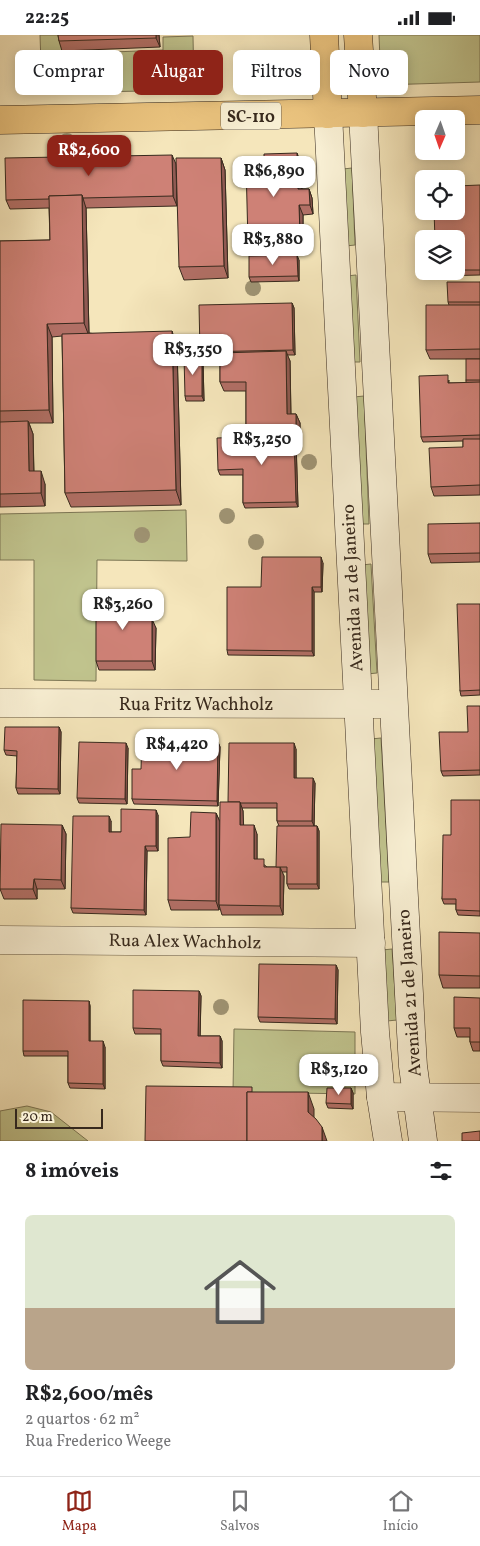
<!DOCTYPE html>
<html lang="pt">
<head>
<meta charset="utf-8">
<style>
  body { margin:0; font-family:Vollkorn,serif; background:#f6f6f6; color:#202124; height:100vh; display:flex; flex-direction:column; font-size:19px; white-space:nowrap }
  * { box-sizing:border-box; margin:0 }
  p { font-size:16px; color:#757577 }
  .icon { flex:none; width:28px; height:28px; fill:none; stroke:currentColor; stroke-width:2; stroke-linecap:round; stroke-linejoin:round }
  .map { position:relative; height:1106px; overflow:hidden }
  .drawer { display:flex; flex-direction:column; background:#fff; flex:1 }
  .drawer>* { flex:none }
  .hud { position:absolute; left:15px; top:15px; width:450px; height:45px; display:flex; gap:10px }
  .needle { width:32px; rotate:182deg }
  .controls { position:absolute; left:415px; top:75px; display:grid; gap:10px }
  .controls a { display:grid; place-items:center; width:50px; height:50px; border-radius:8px; background:#fff; box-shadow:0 2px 12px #0003; font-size:25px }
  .scale { position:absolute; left:15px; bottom:12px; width:88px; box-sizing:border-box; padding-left:5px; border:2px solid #37291d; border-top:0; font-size:14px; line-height:18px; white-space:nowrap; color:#37291d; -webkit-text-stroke:4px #f8efd3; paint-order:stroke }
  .price { position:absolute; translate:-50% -42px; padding:0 11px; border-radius:10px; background:#fff; color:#222; font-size:16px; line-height:32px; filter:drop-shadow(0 1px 2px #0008) }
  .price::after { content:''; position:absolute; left:50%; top:30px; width:15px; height:11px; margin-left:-8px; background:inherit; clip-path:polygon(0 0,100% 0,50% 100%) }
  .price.selected { background:#8f2418; color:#fff }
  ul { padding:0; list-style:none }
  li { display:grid; align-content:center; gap:10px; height:265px; padding:0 25px }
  li span { display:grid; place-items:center; height:155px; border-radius:8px; color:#555 }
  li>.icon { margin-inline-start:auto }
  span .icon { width:90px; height:90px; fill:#fffc; stroke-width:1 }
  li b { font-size:21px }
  h2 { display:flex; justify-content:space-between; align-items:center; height:60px; padding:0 25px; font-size:21px }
  .tag { padding:0 18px; border-radius:8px; background:#fff; box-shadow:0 2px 12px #0003; font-size:18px; line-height:45px }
  .tag.selected { background:#8f2418; color:#fff }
  .status { display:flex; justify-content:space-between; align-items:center; height:35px; padding:0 25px; background:#fff; direction:ltr }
  .status svg { height:14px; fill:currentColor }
  .dock { display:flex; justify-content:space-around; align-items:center; height:70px; border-top:1px solid #e0e0e0; background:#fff; font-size:14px; color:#757577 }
  .dock a { display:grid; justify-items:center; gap:2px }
  .dock .selected { color:#8f2418 }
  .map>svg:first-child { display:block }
  .green { fill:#c0c38d; stroke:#7c7655 }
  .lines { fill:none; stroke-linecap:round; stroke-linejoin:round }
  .street-casing { stroke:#665844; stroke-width:29 }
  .secondary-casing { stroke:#37291d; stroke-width:29 }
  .primary-casing { stroke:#37291d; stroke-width:29 }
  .street { stroke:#f8efd3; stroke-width:28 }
  .secondary { stroke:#f8efd3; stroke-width:28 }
  .primary { stroke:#eac37e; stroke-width:28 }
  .tree { fill:#9f9474 }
  .wall { fill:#b16f65; stroke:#37291d; fill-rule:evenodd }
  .shaded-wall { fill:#905a53; stroke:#37291d }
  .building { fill:#ce8176; stroke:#37291d }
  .labels { text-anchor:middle; stroke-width:4; stroke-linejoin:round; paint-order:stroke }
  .shield { fill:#f8efd3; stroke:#716454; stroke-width:1 }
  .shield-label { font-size:16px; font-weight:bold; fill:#37291d }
  .street-label { font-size:18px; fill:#37291d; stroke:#f8efd3 }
</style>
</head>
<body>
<div class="status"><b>22:25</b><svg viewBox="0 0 49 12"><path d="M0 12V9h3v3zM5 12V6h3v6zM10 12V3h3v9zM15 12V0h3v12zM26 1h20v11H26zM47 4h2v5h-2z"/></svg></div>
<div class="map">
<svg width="480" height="1106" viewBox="0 0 480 1106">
  <rect width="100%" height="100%" fill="#f5e6bb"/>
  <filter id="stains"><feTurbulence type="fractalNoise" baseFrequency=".004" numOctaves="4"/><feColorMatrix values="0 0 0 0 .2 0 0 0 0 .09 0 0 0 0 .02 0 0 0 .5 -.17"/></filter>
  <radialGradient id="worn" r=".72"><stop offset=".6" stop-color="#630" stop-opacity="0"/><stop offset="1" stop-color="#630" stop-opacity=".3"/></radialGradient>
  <g class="green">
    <polygon points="40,0 62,0 63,19 163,15 163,2 193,1 194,55 42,58"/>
    <polygon points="379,0 480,0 480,47 381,50"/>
    <polygon points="352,133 355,210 346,211 343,134"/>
    <polygon points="356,240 360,327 350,327 346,241"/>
    <polygon points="364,361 369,489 360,489 354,362"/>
    <polygon points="186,475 187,526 97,525 96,646 34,645 34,525 0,525 0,479"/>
    <polygon points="371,529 377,638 367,639 362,530"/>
    <polygon points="381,703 389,847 380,847 371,704"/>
    <polygon points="392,914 397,985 387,986 382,915"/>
    <polygon points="234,994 355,997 355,1059 233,1057"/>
    <polygon points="27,1071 51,1077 88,1106 0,1106 0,1076"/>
  </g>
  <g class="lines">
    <defs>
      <g id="street">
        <polyline points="0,668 393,669"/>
        <polyline points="0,905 371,908"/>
        <polyline points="381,1062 480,1063"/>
      </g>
      <g id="secondary">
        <polyline points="363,78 411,997 413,1031 423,1106"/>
        <polyline points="328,79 375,997 381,1062 388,1106"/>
      </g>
      <g id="primary">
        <polyline points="324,0 328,79"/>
        <polyline points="358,0 363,78"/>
        <polyline points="0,85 480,75"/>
      </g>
    </defs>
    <use href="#street" class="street-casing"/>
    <use href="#secondary" class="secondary-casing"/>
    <use href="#primary" class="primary-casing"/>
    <use href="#street" class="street"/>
    <use href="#secondary" class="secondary"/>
    <use href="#primary" class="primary"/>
  </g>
  <g class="tree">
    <circle cx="181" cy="32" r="8"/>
    <circle cx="67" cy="106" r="8"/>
    <circle cx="253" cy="253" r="8"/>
    <circle cx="309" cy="427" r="8"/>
    <circle cx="227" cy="481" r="8"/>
    <circle cx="142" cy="500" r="8"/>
    <circle cx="256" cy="507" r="8"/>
    <circle cx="221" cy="972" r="8"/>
  </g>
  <g class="wall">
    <polygon points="58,0 159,0 160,12 62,16 59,6"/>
    <polygon points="221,123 225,135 228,243 184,245 179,232"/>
    <polygon points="301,128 302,154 309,154 312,163 313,179 303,180 303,210 282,210 282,216 252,217 248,208"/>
    <polygon points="176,129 177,171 86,173 89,298 177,311 181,470 71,472 65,458 62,301 52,302 53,388 29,388 33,399 34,436 45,449 45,471 0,472 0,206 50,205 49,173 10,174 6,165"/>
    <polygon points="480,150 480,240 437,241 436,236 456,236 456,204"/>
    <polygon points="299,225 299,246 251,247 249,242"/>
    <polygon points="480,247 480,324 430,324 426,315 449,270 448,267"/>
    <polygon points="292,268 294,273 295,320 287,320 290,326 291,379 296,379 300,388 300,406 296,406 298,472 245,473 243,468 243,440 220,440 218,435 248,402 246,397 246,356 224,356 220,347 220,321 201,322 200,317"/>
    <polygon points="480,324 480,460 434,461 431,452 463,412 463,406 423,407 421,402 449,345 449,348 466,348 466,345"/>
    <polygon points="203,327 204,366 186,366 185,361"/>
    <polygon points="480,488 480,527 431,528 428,519"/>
    <polygon points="323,528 322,557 314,557 314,621 228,620 227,615 261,552"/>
    <polygon points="480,569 480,660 461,661 460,656"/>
    <polygon points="149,573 149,584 156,593 155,635 99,635 96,626"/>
    <polygon points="480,671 480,740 443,741 441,736 468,697"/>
    <polygon points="59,692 61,697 60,759 18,759 16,753 17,721 6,720 4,715"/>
    <polygon points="218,707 220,712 218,771 134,769 132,764 141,734"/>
    <polygon points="128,713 127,769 79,768 77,763"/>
    <path d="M296 714V743L315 748 314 791H317L319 796V854H289L287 849V837H282L284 841 283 880H222L219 870V875H171L168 865 190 802 216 778 220 787 228 767ZM242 773H277V786L279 791 277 832H267L257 824V799L243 790V776Z"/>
    <polygon points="480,765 480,881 458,880 456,875 456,869 444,869 442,864 451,800"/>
    <polygon points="158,780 158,816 147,816 146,880 73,878 71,873 111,786 111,797 121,797"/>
    <polygon points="62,790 66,799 65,854 37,854 37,864 4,864 0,854"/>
    <polygon points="480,898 480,953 443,953 439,940"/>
    <polygon points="336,930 338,935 337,989 260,987 258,982"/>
    <polygon points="199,956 201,961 200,1001 220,1001 222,1006 222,1033 163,1031 161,1026 161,999 135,999 133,993"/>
    <polygon points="480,963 480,1016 473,1016 470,1007 470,1002 457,1002 454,993"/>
    <polygon points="89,966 90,971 90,1006 105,1012 105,1054 70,1053 68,1048 68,1021 24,1021 23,1016"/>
    <polygon points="351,1053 353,1058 353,1074 328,1073 326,1068"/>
  </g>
  <g class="shaded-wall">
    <polygon points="156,0 159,0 160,12 156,3"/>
    <polygon points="297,118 301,128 302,163 298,154"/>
    <polygon points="172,120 176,129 177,171 173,161"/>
    <polygon points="221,123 225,135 228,243 224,231"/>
    <polygon points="309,154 312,163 313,179 310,170"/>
    <polygon points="82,160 86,173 89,301 84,288"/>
    <polygon points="299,170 303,180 303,210 300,200"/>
    <polygon points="278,200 282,210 282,216 279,207"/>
    <polygon points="297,220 299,225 299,246 298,241"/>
    <polygon points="292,268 294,273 295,320 293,315"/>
    <polygon points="47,289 52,302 53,388 49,375"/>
    <polygon points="172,296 177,311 181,470 176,455"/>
    <polygon points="286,316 290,326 291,388 287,379"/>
    <polygon points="202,322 203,327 204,366 202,361"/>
    <polygon points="296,379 300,388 300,406 296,396"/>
    <polygon points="28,386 33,399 34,449 29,436"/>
    <polygon points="294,400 296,405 298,472 296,467"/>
    <polygon points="41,436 45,449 45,471 41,458"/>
    <polygon points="321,522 323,528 322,557 321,552"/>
    <polygon points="312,552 314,557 314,621 312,616"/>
    <polygon points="146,563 149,573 149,593 146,584"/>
    <polygon points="152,584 156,593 155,635 152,626"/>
    <polygon points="59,692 61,697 60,759 58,754"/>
    <polygon points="218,707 220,712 218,771 217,766"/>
    <polygon points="126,708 128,713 127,769 125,764"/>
    <polygon points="294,708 296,714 296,748 294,743"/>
    <polygon points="313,743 315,748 314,791 312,786"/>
    <polygon points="240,767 243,776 244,799 240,790"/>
    <polygon points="156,775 158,780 158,816 156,811"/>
    <polygon points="216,778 220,787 219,875 216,866"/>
    <polygon points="109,781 111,786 111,802 109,797"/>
    <polygon points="62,790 66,799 65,854 61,845"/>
    <polygon points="254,790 257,799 257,834 254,824"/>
    <polygon points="317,791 319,796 319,854 317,849"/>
    <polygon points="145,811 147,816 146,880 144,875"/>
    <polygon points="280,832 284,841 283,880 280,871"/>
    <polygon points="34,844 37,854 37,864 33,854"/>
    <polygon points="336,930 338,935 337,989 335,984"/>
    <polygon points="199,956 201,961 200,1006 198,1001"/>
    <polygon points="89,966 90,971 90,1011 89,1006"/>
    <polygon points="220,1001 222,1006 222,1033 220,1028"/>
    <polygon points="103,1006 105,1012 105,1054 103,1049"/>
    <polygon points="351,1053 353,1058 353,1074 351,1069"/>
    <polygon points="308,1057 314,1074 314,1093 308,1077"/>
    <polygon points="322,1092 327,1106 322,1106"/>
  </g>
  <g class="building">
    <polygon points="58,0 156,0 156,3 59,6"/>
    <polygon points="297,118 298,154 309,154 310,170 299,170 300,200 278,200 279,207 248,208 246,129 264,129 264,119"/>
    <polygon points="172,120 173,161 83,163 82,160 49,161 49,164 6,165 5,123"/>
    <polygon points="176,123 221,123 224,231 179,232"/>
    <polygon points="480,150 480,235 456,235 456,204 435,204 434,176 456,176 456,151"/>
    <polygon points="82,160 84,288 47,289 49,375 0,376 0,206 50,205 49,161"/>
    <polygon points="297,220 298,241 249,242 249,221"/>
    <polygon points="447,247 480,247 480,267 448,267"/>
    <polygon points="292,268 293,315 200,317 199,270"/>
    <polygon points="426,270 480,270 480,314 426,315"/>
    <polygon points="172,296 176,455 65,458 62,299"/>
    <polygon points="286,316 287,379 296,379 296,396 246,397 246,347 220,347 220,318"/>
    <polygon points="184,322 202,322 202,361 185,361"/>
    <rect x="466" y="324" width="14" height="21"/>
    <polygon points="448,340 448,348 480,347 480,400 421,402 419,341"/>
    <polygon points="28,386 29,436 41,436 41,458 0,459 0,387"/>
    <polygon points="294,400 296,467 243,468 243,434 218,435 217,403"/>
    <polygon points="463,404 480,404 480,450 431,452 429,413 463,412"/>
    <polygon points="480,488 480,518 428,519 428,489"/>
    <polygon points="262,522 321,522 321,552 312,552 312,616 227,615 227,552 261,552"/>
    <polygon points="146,563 146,584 152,584 152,626 96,626 96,564"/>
    <polygon points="457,569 480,569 480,655 460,656"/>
    <polygon points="467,671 480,671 480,735 441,736 439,697 468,697"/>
    <polygon points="5,692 59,692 58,754 16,753 17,716 4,715"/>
    <polygon points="142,705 218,707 217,766 132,764 132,734 141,734"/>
    <polygon points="79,707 126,708 125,764 77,763"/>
    <polygon points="229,708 294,708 294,743 313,743 312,786 277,786 277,768 240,768 240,767 228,767"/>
    <polygon points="451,765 480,765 480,876 456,875 456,864 442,864 443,800 451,800"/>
    <polygon points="220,767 240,767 240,790 254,790 254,824 264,824 264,832 280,832 280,871 219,870"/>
    <polygon points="121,774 156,775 156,811 145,811 144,875 71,873 73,781 109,781 109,797 121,797"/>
    <polygon points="191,777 216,778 216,866 168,865 168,803 190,802"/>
    <polygon points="1,789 62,790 61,845 34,844 33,854 0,854"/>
    <polygon points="277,791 317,791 317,849 287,849 287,832 276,832"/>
    <polygon points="439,897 480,898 480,941 439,940"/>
    <polygon points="259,929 336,930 335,984 258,982"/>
    <polygon points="133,955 199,956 198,1001 220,1001 220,1028 161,1026 161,994 133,993"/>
    <polygon points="454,962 480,963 480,1007 470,1007 470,993 454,993"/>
    <polygon points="23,965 89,966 89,1006 103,1006 103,1049 68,1048 68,1016 23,1016"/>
    <polygon points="146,1051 252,1052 252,1057 247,1057 247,1106 145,1106"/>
    <polygon points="327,1053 351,1053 351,1069 326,1068"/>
    <polygon points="247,1057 308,1057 308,1077 316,1084 322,1092 322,1106 247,1106"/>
    <polygon points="480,1096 480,1106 462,1106 462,1098"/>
  </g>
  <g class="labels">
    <rect class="shield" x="221" y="67.5" width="60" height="27" rx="4"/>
    <g class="shield-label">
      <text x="251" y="87">SC-110</text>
    </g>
    <g class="street-label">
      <text transform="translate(352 553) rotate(-93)" y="6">Avenida 21 de Janeiro</text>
      <text x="196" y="675">Rua Fritz Wachholz</text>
      <text transform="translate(185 906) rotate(1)" y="6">Rua Alex Wachholz</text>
      <text transform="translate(409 958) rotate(-94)" y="6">Avenida 21 de Janeiro</text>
    </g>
  </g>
  <rect width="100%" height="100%" filter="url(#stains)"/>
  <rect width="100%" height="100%" fill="url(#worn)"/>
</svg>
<div class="controls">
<a><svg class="needle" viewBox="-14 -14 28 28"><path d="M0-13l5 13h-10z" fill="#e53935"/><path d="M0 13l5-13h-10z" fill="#757577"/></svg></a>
<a><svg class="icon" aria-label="locate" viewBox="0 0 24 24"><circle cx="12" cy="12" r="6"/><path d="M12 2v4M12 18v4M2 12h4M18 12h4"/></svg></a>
<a><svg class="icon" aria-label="layers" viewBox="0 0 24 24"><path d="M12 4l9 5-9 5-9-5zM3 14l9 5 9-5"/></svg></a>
</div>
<div class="scale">20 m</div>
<b class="price selected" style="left:89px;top:142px">R$2,600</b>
<b class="price" style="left:274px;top:163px">R$6,890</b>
<b class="price" style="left:273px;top:231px">R$3,880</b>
<b class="price" style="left:193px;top:341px">R$3,350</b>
<b class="price" style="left:262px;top:431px">R$3,250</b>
<b class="price" style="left:123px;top:596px">R$3,260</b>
<b class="price" style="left:177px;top:736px">R$4,420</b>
<b class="price" style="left:339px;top:1061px">R$3,120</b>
<div class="hud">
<a class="tag">Comprar</a>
<a class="tag selected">Alugar</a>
<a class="tag">Filtros</a>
<a class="tag">Novo</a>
</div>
</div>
<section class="drawer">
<h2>8 imóveis<svg class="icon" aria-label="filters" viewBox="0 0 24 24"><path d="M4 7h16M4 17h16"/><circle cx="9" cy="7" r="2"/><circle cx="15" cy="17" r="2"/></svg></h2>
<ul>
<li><span style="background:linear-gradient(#dfe7d0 60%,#b9a48a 0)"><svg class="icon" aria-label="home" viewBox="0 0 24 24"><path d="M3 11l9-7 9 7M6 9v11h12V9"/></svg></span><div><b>R$2,600/mês</b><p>2 quartos · 62 m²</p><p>Rua Frederico Weege</p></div></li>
</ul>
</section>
<nav class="dock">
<a class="selected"><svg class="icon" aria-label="map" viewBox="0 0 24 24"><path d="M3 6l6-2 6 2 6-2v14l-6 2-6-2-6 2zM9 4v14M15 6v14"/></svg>Mapa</a>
<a><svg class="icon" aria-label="saved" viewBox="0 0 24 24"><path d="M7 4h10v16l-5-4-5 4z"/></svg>Salvos</a>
<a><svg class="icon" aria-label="home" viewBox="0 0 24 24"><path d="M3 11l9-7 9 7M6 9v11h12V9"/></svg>Início</a>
</nav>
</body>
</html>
